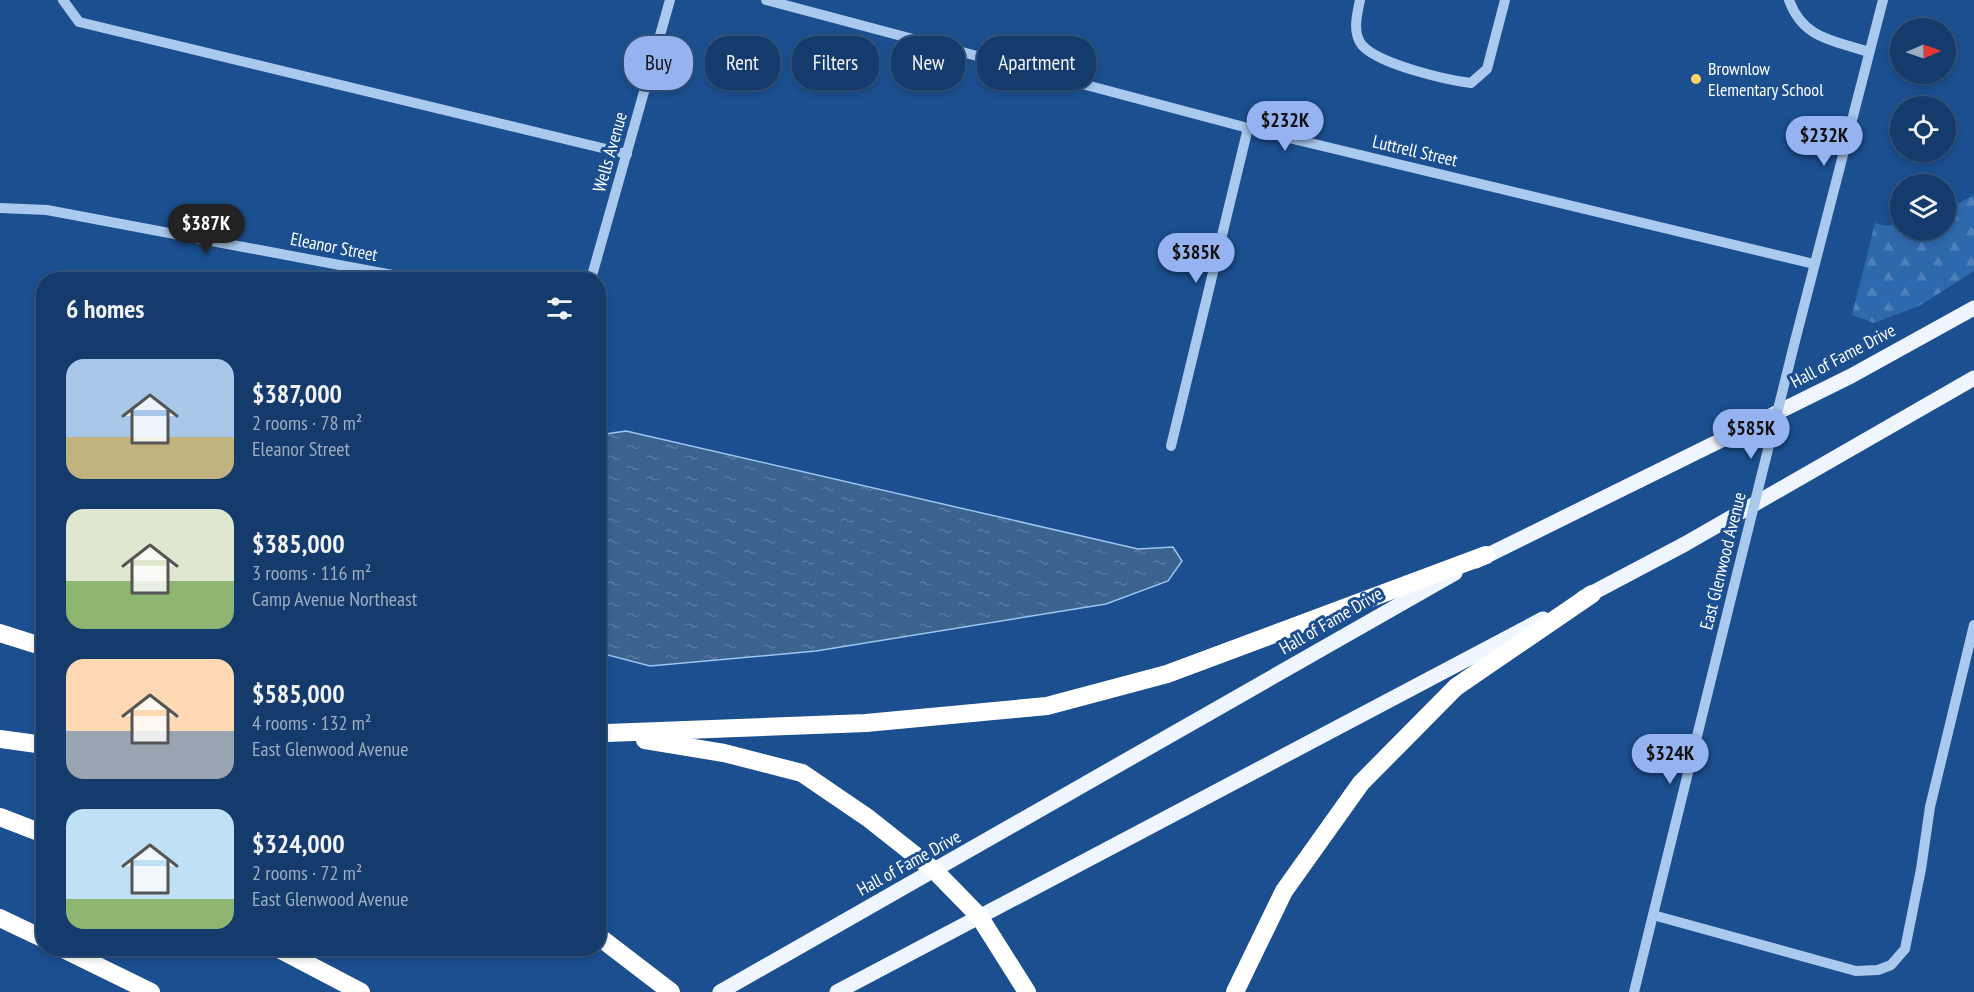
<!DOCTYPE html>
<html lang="en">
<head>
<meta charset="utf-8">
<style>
  body { margin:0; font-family:"PT Sans Narrow",sans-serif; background:#214673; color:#f1f3f6; height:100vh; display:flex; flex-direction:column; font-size:22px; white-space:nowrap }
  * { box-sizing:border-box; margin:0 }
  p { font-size:20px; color:#9dadc1 }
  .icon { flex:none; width:33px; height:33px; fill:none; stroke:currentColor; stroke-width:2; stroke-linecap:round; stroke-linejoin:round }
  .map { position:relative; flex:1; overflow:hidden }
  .panel { position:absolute; left:36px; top:272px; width:570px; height:684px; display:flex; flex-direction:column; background:#143b6b; border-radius:24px; box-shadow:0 3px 9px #0003,0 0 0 2px #33557e }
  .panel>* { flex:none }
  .top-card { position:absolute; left:624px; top:36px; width:570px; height:54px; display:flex; gap:12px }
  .needle { width:39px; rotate:88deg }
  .fabs { position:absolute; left:1890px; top:18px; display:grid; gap:12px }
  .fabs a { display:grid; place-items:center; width:66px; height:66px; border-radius:50%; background:#143b6b; box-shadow:0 3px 9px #0003,0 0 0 2px #33557e; font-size:30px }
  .price { position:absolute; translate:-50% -51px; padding:0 14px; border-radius:21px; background:#95b2f1; color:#111; font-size:20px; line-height:39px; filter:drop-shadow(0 2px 3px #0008) }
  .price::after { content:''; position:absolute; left:50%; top:36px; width:18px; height:14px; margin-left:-9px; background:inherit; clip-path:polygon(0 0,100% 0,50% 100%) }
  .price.active { background:#222; color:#fff }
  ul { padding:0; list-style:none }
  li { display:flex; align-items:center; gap:18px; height:150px; padding:0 30px }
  li span { display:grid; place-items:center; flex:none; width:168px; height:120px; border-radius:18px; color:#555 }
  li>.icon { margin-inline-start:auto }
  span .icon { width:72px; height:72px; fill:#fffc; stroke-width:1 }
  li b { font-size:26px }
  h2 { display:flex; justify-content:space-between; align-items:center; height:72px; padding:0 30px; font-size:26px }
  .pill { padding:0 21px; border-radius:24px; background:#143b6b; box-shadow:0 3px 9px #0003,0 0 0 2px #33557e; font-size:21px; line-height:54px }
  .pill.active { background:#95b2f1; color:#111 }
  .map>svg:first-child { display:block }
  .forest { fill:url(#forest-firs) }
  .water { fill:url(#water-ripples); stroke:#9cc4f0; stroke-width:1.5 }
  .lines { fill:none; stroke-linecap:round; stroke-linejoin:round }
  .minor { stroke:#a9c9ee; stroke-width:10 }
  .major { stroke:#f0f6ff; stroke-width:15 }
  .highway { stroke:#fff; stroke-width:18 }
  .minor-bridge { stroke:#a9c9ee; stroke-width:10 }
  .poi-dot { fill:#ffd166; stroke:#1b4f8f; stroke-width:2 }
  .labels { text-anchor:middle; stroke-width:6; stroke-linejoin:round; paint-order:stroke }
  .poi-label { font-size:18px; fill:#fff; stroke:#1b4f8f; text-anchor:start }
  .street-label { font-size:18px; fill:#fff; stroke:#1b4f8f }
</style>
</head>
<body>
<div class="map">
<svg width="1974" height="992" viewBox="0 0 1974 992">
  <defs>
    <pattern id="forest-firs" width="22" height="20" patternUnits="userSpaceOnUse" patternTransform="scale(1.5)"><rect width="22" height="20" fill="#2e69ad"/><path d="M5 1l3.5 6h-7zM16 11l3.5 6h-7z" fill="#4d80b9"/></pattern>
    <pattern id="water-ripples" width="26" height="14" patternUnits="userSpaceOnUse" patternTransform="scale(1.5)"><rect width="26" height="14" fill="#3c6290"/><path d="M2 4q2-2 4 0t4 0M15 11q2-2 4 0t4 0" fill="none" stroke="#597aa1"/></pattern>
  </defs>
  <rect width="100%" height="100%" fill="#1b4f8f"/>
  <polygon class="forest" points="1974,195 1974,271 1919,306 1874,323 1852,315 1875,223 1886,226 1900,223 1900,230 1946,230 1946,210"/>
  <polygon class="water" points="626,431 1138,549 1173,547 1182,561 1168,581 1106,604 816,651 650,666 600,653 599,649 599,435"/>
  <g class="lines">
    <g class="minor">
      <polyline points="63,0 79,22 627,154"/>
      <polyline points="766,0 1248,128 1814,264"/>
      <path d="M1360 0C1357 14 1352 33 1362 45 1378 64 1446 80 1471 83L1487 69 1505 0"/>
      <path d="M1789 0C1803 39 1833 40 1869 52"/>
      <polyline points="0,208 47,210 414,279"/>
      <polyline points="591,279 670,0"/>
      <polyline points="1795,341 1883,0"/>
      <polyline points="1171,446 1248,128"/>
      <polyline points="1653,915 1856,971 1878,970 1891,965 1905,949 1921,869 1930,807 1974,625"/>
      <polyline points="1634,992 1734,586"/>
    </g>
    <g class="major">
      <polyline points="1476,561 1851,376 1974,308"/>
      <polyline points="1583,598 1685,544 1974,378"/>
      <polyline points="720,992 1455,573"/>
      <polyline points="837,992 1543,619"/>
    </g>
    <g class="highway">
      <polyline points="0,633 44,647"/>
      <polyline points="607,733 866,723 1047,706 1167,674 1486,555"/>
      <polyline points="0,739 44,745"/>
      <polyline points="645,740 724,753 802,773 868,818 935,871 979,916 1027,992"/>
      <polyline points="0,817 44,834"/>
      <polyline points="0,918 44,939"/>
      <polyline points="598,936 671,992"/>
      <polyline points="61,948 151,992"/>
      <polyline points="277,948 361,992"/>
      <polyline points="1235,992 1284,891 1361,783 1456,687 1592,594"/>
    </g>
    <polyline class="minor-bridge" points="1734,586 1795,341"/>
  </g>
  <circle class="poi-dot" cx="1696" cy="79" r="6"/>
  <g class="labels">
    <g class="poi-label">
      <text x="1708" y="75">Brownlow<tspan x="1708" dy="21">Elementary School</tspan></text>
    </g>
    <g class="street-label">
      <text transform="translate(1415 151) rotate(13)" y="6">Luttrell Street</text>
      <text transform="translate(610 152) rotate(-74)" y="6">Wells Avenue</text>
      <text transform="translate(334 247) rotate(11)" y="6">Eleanor Street</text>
      <text transform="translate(1843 356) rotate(-28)" y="6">Hall of Fame Drive</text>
      <text transform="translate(1723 561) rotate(-76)" y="6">East Glenwood Avenue</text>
      <text transform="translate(1331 621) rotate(-30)" y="6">Hall of Fame Drive</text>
      <text transform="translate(909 863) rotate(-29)" y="6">Hall of Fame Drive</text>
    </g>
  </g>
</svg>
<div class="fabs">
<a><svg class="needle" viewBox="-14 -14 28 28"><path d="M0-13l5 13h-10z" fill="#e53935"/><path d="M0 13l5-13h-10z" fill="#9dadc1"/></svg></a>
<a><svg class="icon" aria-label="locate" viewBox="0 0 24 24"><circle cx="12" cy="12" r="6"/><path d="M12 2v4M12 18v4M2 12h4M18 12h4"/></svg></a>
<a><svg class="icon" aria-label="layers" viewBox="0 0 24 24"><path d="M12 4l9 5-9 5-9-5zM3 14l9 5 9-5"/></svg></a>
</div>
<b class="price" style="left:1285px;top:152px">$232K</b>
<b class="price" style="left:1824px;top:167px">$232K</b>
<b class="price active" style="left:206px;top:255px">$387K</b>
<b class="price" style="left:1196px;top:284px">$385K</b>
<b class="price" style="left:1751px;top:460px">$585K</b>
<b class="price" style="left:1670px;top:785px">$324K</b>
<div class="top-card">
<a class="pill active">Buy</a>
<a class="pill">Rent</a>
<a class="pill">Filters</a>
<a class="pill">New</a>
<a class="pill">Apartment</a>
</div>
<section class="panel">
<h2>6 homes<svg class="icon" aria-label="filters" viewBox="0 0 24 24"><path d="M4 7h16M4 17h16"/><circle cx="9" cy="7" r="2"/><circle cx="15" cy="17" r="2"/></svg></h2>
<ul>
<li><span style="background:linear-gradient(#a9c7e8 65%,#c2b280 0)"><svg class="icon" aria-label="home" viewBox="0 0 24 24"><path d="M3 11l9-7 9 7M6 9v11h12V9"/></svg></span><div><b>$387,000</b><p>2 rooms · 78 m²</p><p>Eleanor Street</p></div></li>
<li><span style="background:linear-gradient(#dfe7d0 60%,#8fb573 0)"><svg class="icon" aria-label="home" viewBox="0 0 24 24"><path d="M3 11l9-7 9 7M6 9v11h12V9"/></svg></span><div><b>$385,000</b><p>3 rooms · 116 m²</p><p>Camp Avenue Northeast</p></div></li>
<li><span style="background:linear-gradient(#ffd9b3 60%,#9aa5b1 0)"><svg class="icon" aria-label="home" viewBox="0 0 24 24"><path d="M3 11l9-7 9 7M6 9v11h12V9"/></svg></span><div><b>$585,000</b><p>4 rooms · 132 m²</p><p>East Glenwood Avenue</p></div></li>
<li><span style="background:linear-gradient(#bfe0f5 75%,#8fb573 0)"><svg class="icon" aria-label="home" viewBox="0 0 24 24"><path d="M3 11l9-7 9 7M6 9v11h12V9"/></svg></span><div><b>$324,000</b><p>2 rooms · 72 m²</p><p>East Glenwood Avenue</p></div></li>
</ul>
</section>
</div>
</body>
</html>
